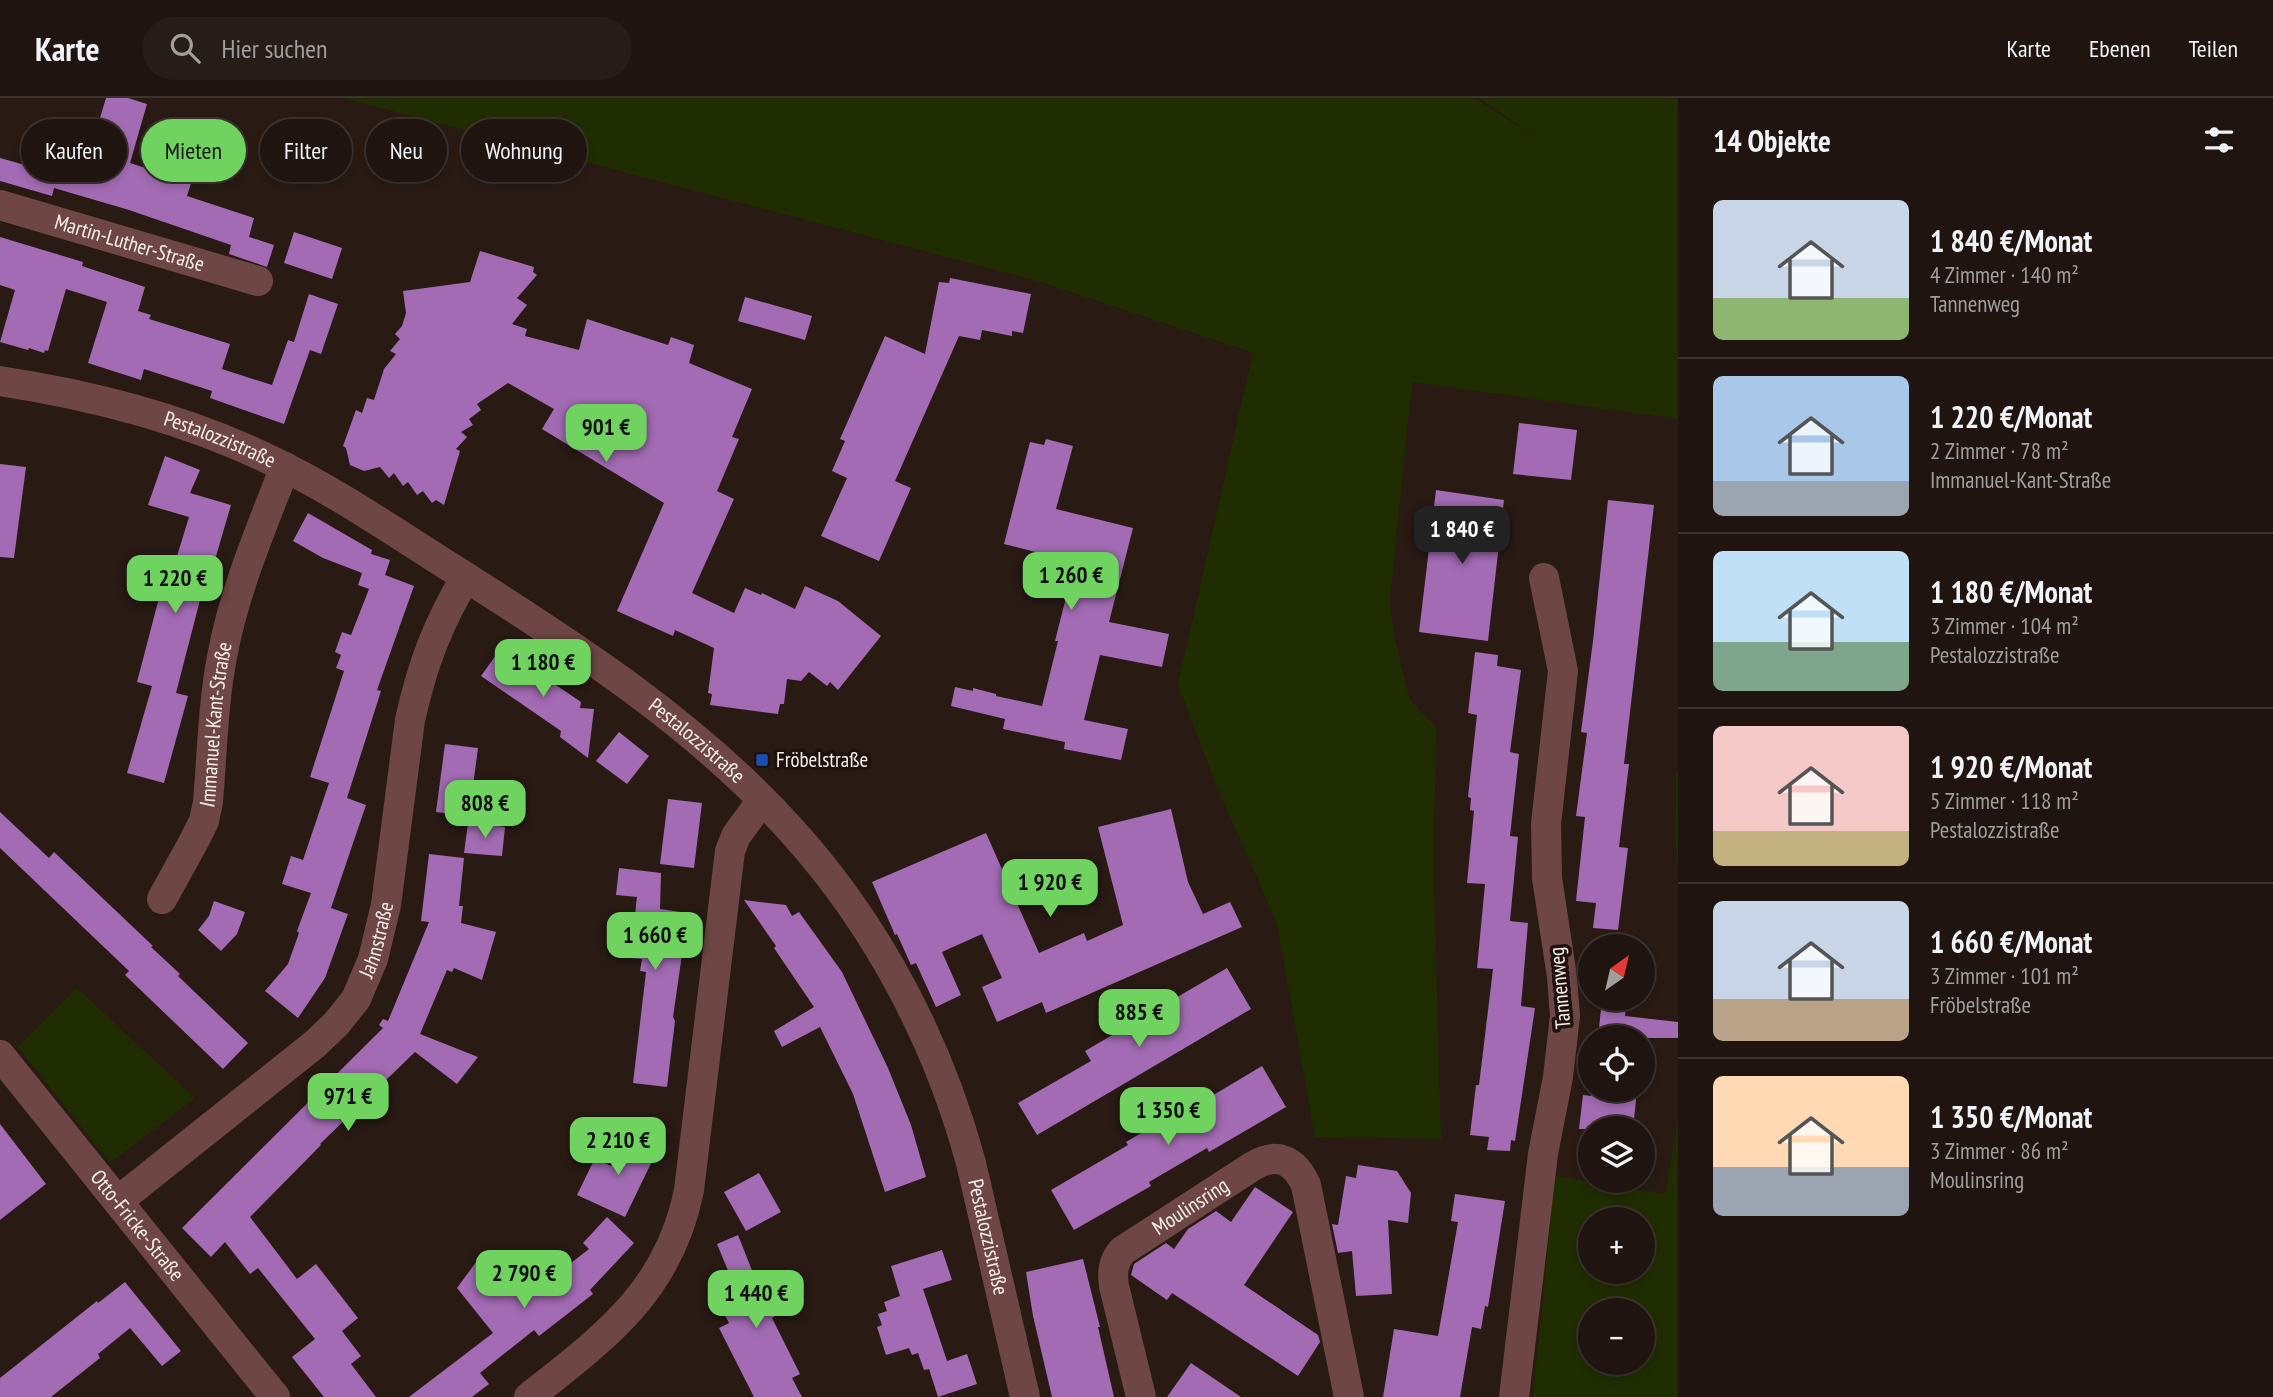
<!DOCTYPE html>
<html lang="de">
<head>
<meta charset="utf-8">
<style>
  body { margin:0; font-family:"PT Sans Narrow",sans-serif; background:#271d18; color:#f1f3f6; height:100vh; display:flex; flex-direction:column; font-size:26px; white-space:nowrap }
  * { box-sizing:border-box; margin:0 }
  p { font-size:23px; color:#a19e9e }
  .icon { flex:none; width:38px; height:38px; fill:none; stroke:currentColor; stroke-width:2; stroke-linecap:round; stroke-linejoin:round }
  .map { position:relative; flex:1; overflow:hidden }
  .side { display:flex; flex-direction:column; background:#1f140f; width:595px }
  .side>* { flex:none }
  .banner { position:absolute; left:21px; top:21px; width:665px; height:63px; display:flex; gap:14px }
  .needle { width:46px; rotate:34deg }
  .fabs { position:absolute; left:1578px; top:836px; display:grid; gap:14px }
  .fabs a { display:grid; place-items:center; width:77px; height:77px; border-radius:50%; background:#1f140f; box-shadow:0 4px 10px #0003,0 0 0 2px #3c332f; font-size:35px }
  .price { position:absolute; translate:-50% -60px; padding:0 16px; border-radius:14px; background:#70d35f; color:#111; font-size:23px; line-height:46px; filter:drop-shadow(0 2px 4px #0008) }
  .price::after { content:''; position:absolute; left:50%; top:42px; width:21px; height:16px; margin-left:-10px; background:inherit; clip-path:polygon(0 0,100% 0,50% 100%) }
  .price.active { background:#222; color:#fff }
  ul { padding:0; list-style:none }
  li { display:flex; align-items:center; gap:21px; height:175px; padding:0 35px }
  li+li { border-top:2px solid #3c332f }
  li span { display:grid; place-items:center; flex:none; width:196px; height:140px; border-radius:10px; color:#555 }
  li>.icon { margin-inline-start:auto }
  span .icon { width:84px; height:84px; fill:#fffc; stroke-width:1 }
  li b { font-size:30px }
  h2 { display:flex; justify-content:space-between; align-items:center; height:84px; padding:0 35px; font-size:30px }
  .pill { padding:0 24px; border-radius:32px; background:#1f140f; box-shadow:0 4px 10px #0003,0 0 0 2px #3c332f; font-size:24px; line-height:63px }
  .pill.active { background:#70d35f; color:#111 }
  header { display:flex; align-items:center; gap:42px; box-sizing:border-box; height:98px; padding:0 35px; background:#1f140f; border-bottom:2px solid #3c332f }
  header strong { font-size:33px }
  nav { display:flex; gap:38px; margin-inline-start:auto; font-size:24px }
  .search { width:490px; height:63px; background:#271d18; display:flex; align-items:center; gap:18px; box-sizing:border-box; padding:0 24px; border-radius:38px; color:#a19e9e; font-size:26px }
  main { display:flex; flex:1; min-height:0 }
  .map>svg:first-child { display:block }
  .green { fill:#202d00; fill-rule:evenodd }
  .building { fill:#a26bb3 }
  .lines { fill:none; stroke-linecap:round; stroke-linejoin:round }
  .minor { stroke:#6d4645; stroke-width:30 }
  .transit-dot { fill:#1a4fb4; stroke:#1f110b; stroke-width:2.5 }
  .labels { text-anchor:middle; stroke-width:7; stroke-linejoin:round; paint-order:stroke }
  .street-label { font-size:21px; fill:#fcf0ec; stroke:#1f110b }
  .poi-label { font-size:21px; fill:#fcf0ec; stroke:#1f110b; text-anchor:start }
</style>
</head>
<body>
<header>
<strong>Karte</strong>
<div class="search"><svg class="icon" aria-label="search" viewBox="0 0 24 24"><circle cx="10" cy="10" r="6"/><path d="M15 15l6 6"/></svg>Hier suchen</div>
<nav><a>Karte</a><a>Ebenen</a><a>Teilen</a></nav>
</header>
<main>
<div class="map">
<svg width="1678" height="1299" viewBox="0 0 1678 1299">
  <rect width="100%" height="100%" fill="#291a14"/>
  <g class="green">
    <polygon points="343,0 1475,0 1553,51 1479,0 1678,0 1678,321 1412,284 1390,501 1394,537 1410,602 1437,630 1433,754 1441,1041 1315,1039 1277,825 1217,689 1178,586 1253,255 1034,182"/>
    <polygon points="1676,675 1678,675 1678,764 1675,743"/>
    <polygon points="77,890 195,1000 110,1065 18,949"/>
    <path d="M1678 1022V1299H1533L1555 1078 1665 1096ZM1591 1122H1643V1174H1591ZM1591 1213H1643V1265H1591Z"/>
  </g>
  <g class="building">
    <polygon points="106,0 128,0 147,6 130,65 191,85 187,98 254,120 249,139 274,147 267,169 229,156 231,147 129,112 54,90 52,98 0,83 0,60 57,76 66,45 90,53"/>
    <polygon points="294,134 342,150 332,181 284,165"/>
    <polygon points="0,139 83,164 82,168 145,189 138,213 151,217 149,221 230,246 222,271 272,287 288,242 294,244 309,196 338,206 321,256 310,252 284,326 210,300 212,293 144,271 141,282 88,265 107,204 66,191 48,253 45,252 44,255 29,250 28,252 0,244 15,192 0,187"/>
    <polygon points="480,153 534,169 533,174 537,177 517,200 527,207 512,226 527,231 525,238 579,252 587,221 668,247 671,239 694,247 689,265 752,291 732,339 739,341 717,393 734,401 692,495 734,515 745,490 761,497 762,495 795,511 805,488 838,503 881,538 838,592 830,584 827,588 809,574 801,583 787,581 784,606 780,606 778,616 710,607 712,596 708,595 714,550 675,532 673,538 617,513 664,405 542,331 554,311 508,285 477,306 481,312 469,321 473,327 461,334 467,339 456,351 460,353 444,407 436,402 432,405 423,393 417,397 408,384 403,388 394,375 389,380 380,369 364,373 350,367 346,350 343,348 356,312 362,315 367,300 374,302 384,271 396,256 390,253 400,241 395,236 402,228 406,215 403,193 470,184"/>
    <polygon points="950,180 1031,196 1023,235 1012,233 1012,238 982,232 980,242 959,238 895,383 911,390 879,463 821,438 847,380 832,373 845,343 840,341 885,238 925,256 939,184 949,185"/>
    <polygon points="745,199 812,218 805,242 738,223"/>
    <polygon points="1519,325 1577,332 1571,382 1513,376"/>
    <polygon points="1046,341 1073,348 1056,411 1133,430 1109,524 1169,536 1162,569 1100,557 1084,622 1128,631 1121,662 1064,651 1065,644 1003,631 1005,621 951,608 955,589 973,593 973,590 996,596 996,598 1042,608 1058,543 1055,543 1075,464 1004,446 1030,344 1044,347"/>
    <polygon points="165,358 200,372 190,395 231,407 212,472 208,471 176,595 188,598 164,685 127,675 152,588 137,584 159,500 149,498 158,463 174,468 189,419 148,407"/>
    <polygon points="0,366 26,369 14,460 0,459"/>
    <polygon points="1436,392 1504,402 1488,543 1419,534"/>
    <polygon points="1608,402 1654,407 1624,666 1629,666 1619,749 1628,750 1618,832 1593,830 1596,805 1576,803 1585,719 1576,718 1587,635 1581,634 1593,543"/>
    <polygon points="308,415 372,452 371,456 390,462 385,477 414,488 377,592 381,593 347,700 366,707 331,810 348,816 325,880 298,920 265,893 288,866 299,835 297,833 311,795 282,786 291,758 303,762 329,685 310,679 344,573 336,570 341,557 335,554 342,534 351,537 369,491 358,487 362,475 323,460 293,443"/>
    <polygon points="501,550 581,604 580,610 594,611 588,660 560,639 561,633 481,578"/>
    <polygon points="1475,554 1498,557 1497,568 1521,572 1510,654 1519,656 1510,738 1518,739 1510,823 1528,825 1521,908 1535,910 1515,1043 1511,1042 1510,1053 1487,1052 1489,1039 1470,1037 1476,987 1479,987 1493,871 1477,870 1485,786 1467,785 1474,713 1470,712 1471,700 1468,699 1477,617 1468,615"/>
    <polygon points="619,634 649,658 627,686 596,663"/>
    <polygon points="445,646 478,650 469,718 436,714"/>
    <polygon points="668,701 702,705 694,770 660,766"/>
    <polygon points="1171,711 1188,784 1203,816 1230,804 1242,829 1046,915 1042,904 997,924 982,889 1002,880 982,836 942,854 961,897 936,909 916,865 911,867 897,836 895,837 872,784 986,735 1039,855 1084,835 1087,843 1123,827 1098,729"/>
    <polygon points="0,714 49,760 54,754 153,848 151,849 180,876 178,878 248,945 223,971 125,877 129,873 0,750"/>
    <polygon points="468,725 505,729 502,758 464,755"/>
    <polygon points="429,756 464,760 459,808 463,808 461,825 496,834 482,882 454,870 452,874 447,872 420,936 478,959 457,986 415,954 320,1046 321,1047 250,1119 297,1181 316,1166 358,1220 342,1233 361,1258 351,1266 376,1299 324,1299 292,1259 315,1241 258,1170 250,1176 225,1144 211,1159 182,1130 383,930 379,927 383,921 388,923 429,824 421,823"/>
    <polygon points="619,770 661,775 660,811 688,815 673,919 675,923 667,989 633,985 646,874 640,873 642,861 630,860 637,799 616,797"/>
    <polygon points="744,802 786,807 792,818 799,814 842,874 888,970 911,1027 926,1079 885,1094 853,996 820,929 782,949 774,933 814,909 774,850 776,848"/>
    <polygon points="214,803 245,814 237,836 221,853 198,832 209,818"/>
    <polygon points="1227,870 1251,911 1037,1037 1018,1005 1091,963 1085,953"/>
    <polygon points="1602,901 1627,901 1625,918 1678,924 1678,940 1598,940"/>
    <polygon points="1262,968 1286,1009 1209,1054 1207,1050 1149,1084 1151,1088 1074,1132 1051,1092 1128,1047 1126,1044 1183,1010 1185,1014"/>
    <polygon points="1592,992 1637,992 1633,1031 1579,1031 1583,997 1591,998"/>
    <polygon points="0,1026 46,1086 0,1122"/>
    <polygon points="626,1037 657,1053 625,1119 577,1097 595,1060 611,1068"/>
    <polygon points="1358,1067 1397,1073 1411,1095 1408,1125 1388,1122 1392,1196 1356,1198 1352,1153 1338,1155 1332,1126 1338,1127 1346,1078 1356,1080"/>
    <polygon points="759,1075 781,1114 746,1133 724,1094"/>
    <polygon points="1255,1089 1293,1114 1244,1187 1318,1237 1320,1244 1298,1278 1172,1195 1167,1202 1131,1177 1134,1166 1166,1145 1174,1151 1188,1131 1216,1113 1231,1124"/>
    <polygon points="1455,1096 1505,1103 1488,1209 1485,1208 1481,1231 1472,1229 1460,1299 1383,1299 1394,1231 1438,1238 1458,1124 1451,1123"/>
    <polygon points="607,1119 634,1145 590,1192 593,1196 539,1238 534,1232 480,1275 489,1286 472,1299 409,1299 493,1235 457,1190 479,1160 507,1195 521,1183 531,1196 589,1151 583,1145"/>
    <polygon points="738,1137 755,1180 759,1177 778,1216 772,1220 800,1276 792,1280 802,1299 754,1299 719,1230 729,1225 721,1210 739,1199 717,1146"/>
    <polygon points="942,1152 952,1182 923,1191 947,1263 967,1256 977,1286 938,1299 929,1271 924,1272 918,1255 912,1257 909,1250 886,1257 877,1229 882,1227 878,1216 887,1213 884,1204 900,1198 891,1168"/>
    <polygon points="1083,1161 1100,1229 1098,1229 1114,1299 1052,1299 1033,1218 1026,1174"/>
    <polygon points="125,1184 181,1253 162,1268 130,1230 98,1256 100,1260 51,1299 0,1299 0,1280 97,1203 98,1205"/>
    <polygon points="1191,1265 1241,1299 1167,1299"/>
  </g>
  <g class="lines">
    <g class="minor">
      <path id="s1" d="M0 107 258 183"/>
      <path id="s2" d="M0 283C92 297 180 319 264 359 333 391 397 436 461 476 579 551 698 628 792 733 877 827 938 943 971 1065L1025 1299"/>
      <path id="s3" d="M162 801 194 743 204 723 208 704C212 656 213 606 222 559 234 493 261 431 285 369"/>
      <path id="s4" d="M0 957 275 1299"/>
      <path id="s5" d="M118 1103 315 946 336 926 356 901 373 861 386 807 410 622C422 568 437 527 466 479"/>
      <path d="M529 1299C605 1239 669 1193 689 1092L730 753 736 738 762 702"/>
      <path id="s6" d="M1141 1299 1114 1188C1112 1174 1113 1164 1122 1153L1253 1068C1278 1053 1295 1063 1306 1087L1349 1299"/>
      <polyline points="1514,1299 1543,1056 1558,979 1565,918 1562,879 1547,780 1546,726 1563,573 1544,480"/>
    </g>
  </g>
  <rect class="transit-dot" x="755" y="655" width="14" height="14" rx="3.5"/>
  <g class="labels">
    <g class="street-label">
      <text dy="7" stroke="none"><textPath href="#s1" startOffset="135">Martin-Luther-Straße</textPath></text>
      <text dy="7" stroke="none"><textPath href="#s2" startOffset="228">Pestalozzistraße</textPath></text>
      <text dy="7" stroke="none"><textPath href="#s3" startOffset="186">Immanuel-Kant-Straße</textPath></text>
      <text dy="7" stroke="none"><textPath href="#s2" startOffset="794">Pestalozzistraße</textPath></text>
      <text dy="7" stroke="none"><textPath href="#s5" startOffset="376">Jahnstraße</textPath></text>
      <text transform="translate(1560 890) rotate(-95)" y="7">Tannenweg</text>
      <text dy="7" stroke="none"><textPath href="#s6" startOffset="233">Moulinsring</textPath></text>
      <text dy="7" stroke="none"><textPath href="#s4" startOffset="219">Otto-Fricke-Straße</textPath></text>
      <text dy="7" stroke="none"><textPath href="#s2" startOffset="1382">Pestalozzistraße</textPath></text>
    </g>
    <g class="poi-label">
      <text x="776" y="669">Fröbelstraße</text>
    </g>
  </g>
</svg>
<div class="fabs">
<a><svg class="needle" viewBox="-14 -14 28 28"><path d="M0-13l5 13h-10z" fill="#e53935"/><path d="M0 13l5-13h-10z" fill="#a19e9e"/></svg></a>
<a><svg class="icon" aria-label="locate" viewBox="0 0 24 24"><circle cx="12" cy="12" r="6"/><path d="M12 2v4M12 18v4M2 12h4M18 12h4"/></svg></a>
<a><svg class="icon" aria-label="layers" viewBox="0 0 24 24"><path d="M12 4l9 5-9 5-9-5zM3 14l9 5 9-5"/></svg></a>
<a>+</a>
<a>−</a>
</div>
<b class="price" style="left:606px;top:366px">901 €</b>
<b class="price active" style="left:1462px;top:468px">1 840 €</b>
<b class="price" style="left:1071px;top:514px">1 260 €</b>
<b class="price" style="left:175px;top:517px">1 220 €</b>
<b class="price" style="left:543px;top:601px">1 180 €</b>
<b class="price" style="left:485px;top:742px">808 €</b>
<b class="price" style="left:1050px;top:821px">1 920 €</b>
<b class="price" style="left:655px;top:874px">1 660 €</b>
<b class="price" style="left:1139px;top:951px">885 €</b>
<b class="price" style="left:348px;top:1035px">971 €</b>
<b class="price" style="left:1168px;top:1049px">1 350 €</b>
<b class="price" style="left:618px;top:1079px">2 210 €</b>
<b class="price" style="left:524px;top:1212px">2 790 €</b>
<b class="price" style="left:756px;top:1232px">1 440 €</b>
<div class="banner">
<a class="pill">Kaufen</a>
<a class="pill active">Mieten</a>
<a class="pill">Filter</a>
<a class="pill">Neu</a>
<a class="pill">Wohnung</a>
</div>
</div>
<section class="side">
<h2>14 Objekte<svg class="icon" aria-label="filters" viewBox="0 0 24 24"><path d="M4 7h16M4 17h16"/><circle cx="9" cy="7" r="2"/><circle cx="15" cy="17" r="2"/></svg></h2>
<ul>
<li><span style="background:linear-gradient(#c9d6e8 70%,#8fb573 0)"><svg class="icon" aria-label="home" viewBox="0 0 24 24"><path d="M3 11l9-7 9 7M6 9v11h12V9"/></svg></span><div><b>1 840 €/Monat</b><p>4 Zimmer · 140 m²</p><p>Tannenweg</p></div></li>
<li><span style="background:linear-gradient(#a9c7e8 75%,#9aa5b1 0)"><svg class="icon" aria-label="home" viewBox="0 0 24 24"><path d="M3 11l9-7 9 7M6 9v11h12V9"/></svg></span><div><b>1 220 €/Monat</b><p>2 Zimmer · 78 m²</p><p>Immanuel-Kant-Straße</p></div></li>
<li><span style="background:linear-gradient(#bfe0f5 65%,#7fa58c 0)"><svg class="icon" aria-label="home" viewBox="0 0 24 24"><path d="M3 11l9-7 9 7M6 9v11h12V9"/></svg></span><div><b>1 180 €/Monat</b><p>3 Zimmer · 104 m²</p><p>Pestalozzistraße</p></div></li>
<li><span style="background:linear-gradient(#f6c9c9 75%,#c2b280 0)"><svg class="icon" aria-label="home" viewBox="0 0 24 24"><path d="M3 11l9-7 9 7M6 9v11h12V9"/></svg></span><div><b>1 920 €/Monat</b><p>5 Zimmer · 118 m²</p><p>Pestalozzistraße</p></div></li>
<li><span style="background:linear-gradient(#c9d6e8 70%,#b9a48a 0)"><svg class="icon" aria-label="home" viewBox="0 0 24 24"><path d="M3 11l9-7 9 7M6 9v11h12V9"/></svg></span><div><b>1 660 €/Monat</b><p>3 Zimmer · 101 m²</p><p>Fröbelstraße</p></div></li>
<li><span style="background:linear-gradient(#ffd9b3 65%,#9aa5b1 0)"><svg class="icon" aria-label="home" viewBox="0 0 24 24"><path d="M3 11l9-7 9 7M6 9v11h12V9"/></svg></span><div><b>1 350 €/Monat</b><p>3 Zimmer · 86 m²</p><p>Moulinsring</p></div></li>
</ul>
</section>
</main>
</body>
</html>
